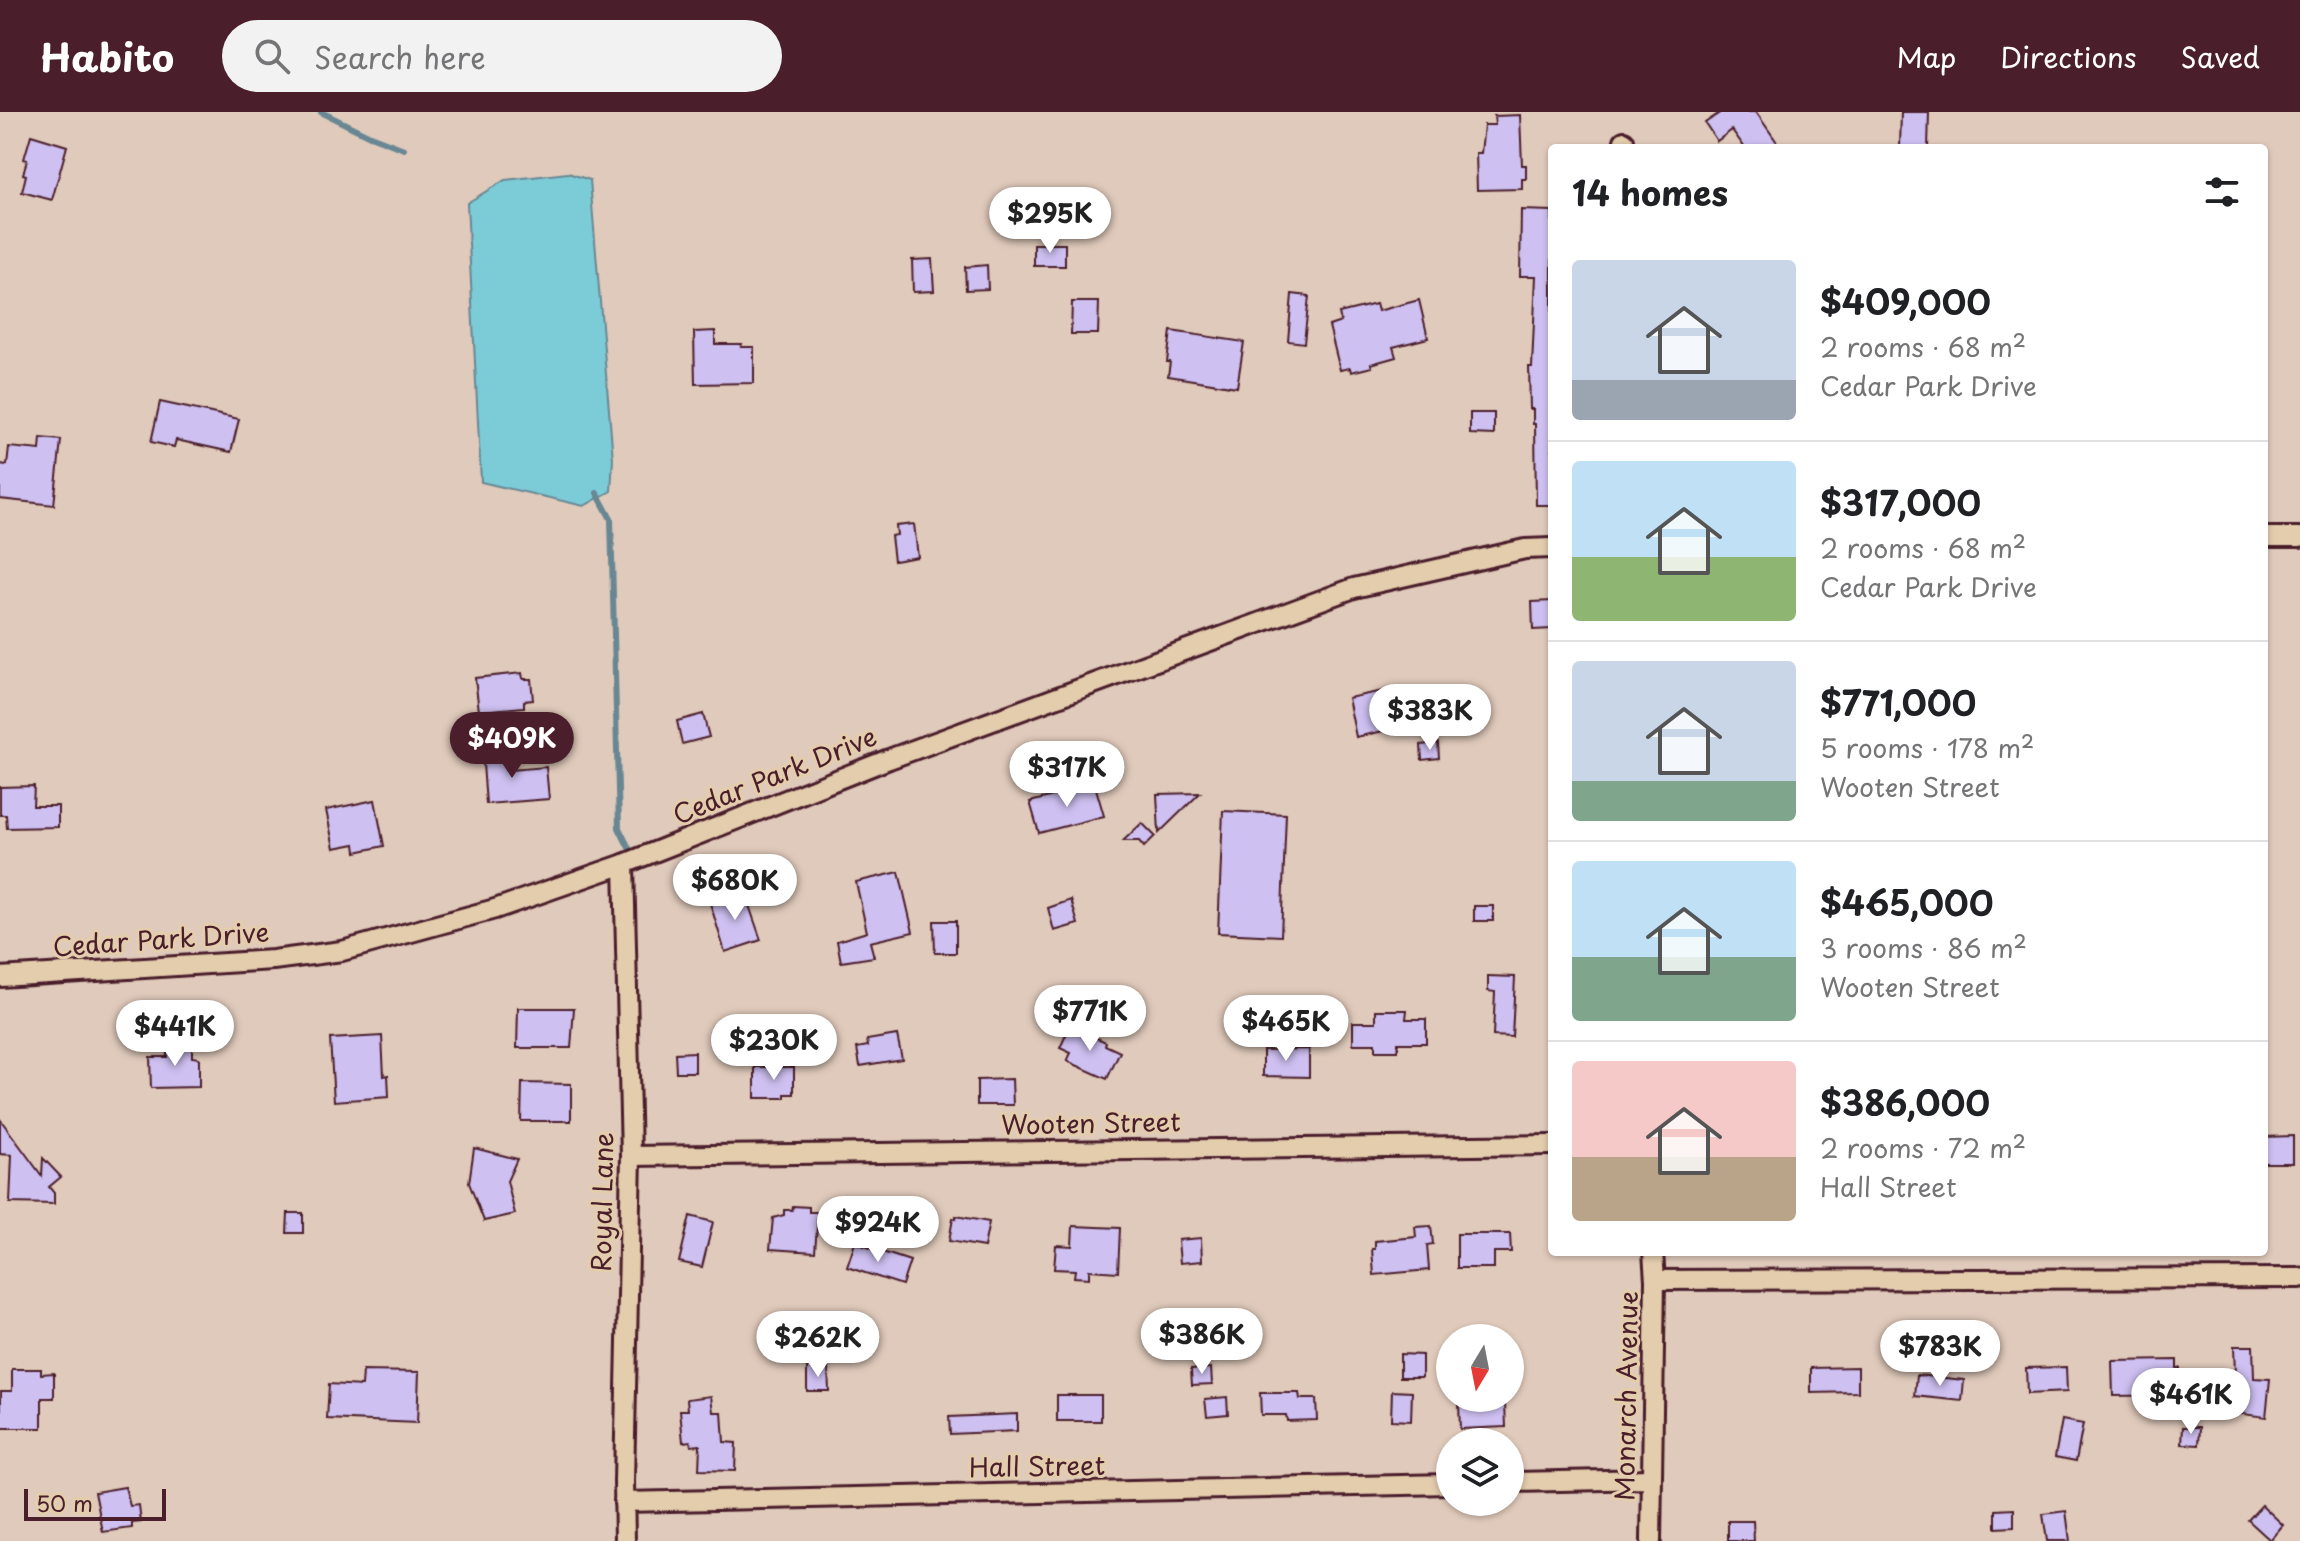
<!DOCTYPE html>
<html lang="en">
<head>
<meta charset="utf-8">
<style>
  body { margin:0; font-family:"Playpen Sans",sans-serif; background:#f2f2f2; color:#202124; height:100vh; display:flex; flex-direction:column; font-size:30px; white-space:nowrap }
  * { box-sizing:border-box; margin:0 }
  p { font-size:26px; color:#757577 }
  .icon { flex:none; width:44px; height:44px; fill:none; stroke:currentColor; stroke-width:2; stroke-linecap:round; stroke-linejoin:round }
  .map { position:relative; flex:1; overflow:hidden }
  .details { position:absolute; left:1548px; top:32px; width:720px; height:1112px; display:flex; flex-direction:column; background:#fff; border-radius:8px; box-shadow:0 2px 6px #0004 }
  .details>* { flex:none }
  .needle { width:52px; rotate:190deg }
  .tools { position:absolute; left:1436px; top:1212px; display:grid; gap:16px }
  .tools a { display:grid; place-items:center; width:88px; height:88px; border-radius:50%; background:#fff; box-shadow:0 2px 6px #0004; font-size:40px }
  .scale { position:absolute; left:24px; bottom:20px; width:142px; box-sizing:border-box; padding-left:8px; border:4px solid #4a1f2b; border-top:0; font-size:22px; line-height:28px; white-space:nowrap; color:#4a1f2b; -webkit-text-stroke:6px #e4cdad; paint-order:stroke }
  .price { position:absolute; translate:-50% -68px; padding:0 18px; border-radius:28px; background:#fff; color:#222; font-size:26px; line-height:52px; filter:drop-shadow(0 2px 4px #0008) }
  .price::after { content:''; position:absolute; left:50%; top:48px; width:24px; height:18px; margin-left:-12px; background:inherit; clip-path:polygon(0 0,100% 0,50% 100%) }
  .price.on { background:#4a1f2b; color:#fff }
  ul { padding:0; list-style:none }
  li { display:flex; align-items:center; gap:24px; height:200px; padding:0 24px }
  li+li { border-top:2px solid #e0e0e0 }
  li span { display:grid; place-items:center; flex:none; width:224px; height:160px; border-radius:8px; color:#555 }
  li>.icon { margin-inline-start:auto }
  span .icon { width:96px; height:96px; fill:#fffc; stroke-width:1 }
  li b { font-size:34px }
  h2 { display:flex; justify-content:space-between; align-items:center; height:96px; padding:0 24px; font-size:34px }
  header { display:flex; align-items:center; gap:48px; box-sizing:border-box; height:112px; padding:0 40px; background:#4a1f2b; color:#fff }
  header strong { font-size:38px }
  nav { display:flex; gap:44px; margin-inline-start:auto; font-size:28px }
  .search { width:560px; height:72px; background:#f2f2f2; display:flex; align-items:center; gap:20px; box-sizing:border-box; padding:0 28px; border-radius:44px; color:#757577; font-size:30px }
  .map>svg:first-child { display:block }
  .water { fill:#7cccd8; stroke:#688793; stroke-width:2 }
  .lines { fill:none; stroke-linecap:round; stroke-linejoin:round }
  .stream { stroke:#688793; stroke-width:6 }
  .building { fill:#cec0f1; stroke:#4a1f2b; stroke-width:2 }
  .minor-casing { stroke:#4a1f2b; stroke-width:24 }
  .minor { stroke:#e4cdad; stroke-width:18 }
  .labels { text-anchor:middle; stroke-width:6; stroke-linejoin:round; paint-order:stroke }
  .street-label { font-size:26px; fill:#4a1f2b; stroke:#e4cdad }
</style>
</head>
<body>
<header>
<strong>Habito</strong>
<div class="search"><svg class="icon" aria-label="search" viewBox="0 0 24 24"><circle cx="10" cy="10" r="6"/><path d="M15 15l6 6"/></svg>Search here</div>
<nav><a>Map</a><a>Directions</a><a>Saved</a></nav>
</header>
<div class="map">
<svg width="2300" height="1429" viewBox="0 0 2300 1429">
  <rect width="100%" height="100%" fill="#e0cabb"/>
  <filter id="ink" filterUnits="userSpaceOnUse"><feTurbulence type="fractalNoise" baseFrequency=".0125" numOctaves="2"/><feDisplacementMap in="SourceGraphic" scale="16" xChannelSelector="R" yChannelSelector="G"/><feConvolveMatrix kernelMatrix="1 2 1 2 8 2 1 2 1" color-interpolation-filters="sRGB"/></filter>
  <g filter="url(#ink)">
    <polygon class="water" points="568,61 590,68 613,347 611,379 584,394 481,370 467,91 505,68"/>
    <g class="lines">
      <g class="stream">
        <polyline points="321,0 370,24 404,37"/>
        <polyline points="597,381 611,407 619,716 629,736"/>
      </g>
    </g>
    <g class="building">
      <polygon points="1721,0 1756,0 1781,36 1745,36 1732,18 1717,29 1705,11"/>
      <polygon points="1901,0 1929,0 1928,36 1900,36"/>
      <polygon points="1520,3 1522,53 1526,53 1526,67 1522,67 1522,77 1477,78 1476,41 1481,41 1484,13 1495,13 1494,4"/>
      <polygon points="31,23 67,34 52,88 22,80 26,63 23,62 27,48 24,47"/>
      <polygon points="1521,98 1552,99 1552,393 1536,393 1535,312 1533,312 1533,297 1530,297 1529,255 1532,255 1536,164 1520,164"/>
      <rect x="1034" y="132" width="31" height="22"/>
      <polygon points="932,147 934,179 913,180 912,148"/>
      <polygon points="987,153 988,177 966,178 965,155"/>
      <polygon points="1292,182 1309,184 1304,231 1288,229"/>
      <polygon points="1419,188 1428,226 1393,235 1396,245 1371,252 1372,255 1351,260 1350,256 1340,258 1329,214 1341,210 1339,201 1376,192 1378,199"/>
      <polygon points="1072,190 1099,190 1098,222 1071,222"/>
      <polygon points="715,219 715,232 742,232 741,235 754,235 754,271 695,272 694,220"/>
      <polygon points="1171,219 1244,230 1237,275 1168,264 1170,250 1167,250"/>
      <polygon points="160,290 239,307 231,340 176,328 174,335 151,330"/>
      <polygon points="1470,301 1494,301 1494,323 1470,322"/>
      <polygon points="41,326 61,328 54,393 0,387 0,352 7,353 9,335 40,338"/>
      <polygon points="914,412 918,445 894,449 891,424 897,423 896,414"/>
      <polygon points="1552,489 1552,517 1533,518 1532,490"/>
      <polygon points="522,561 523,567 531,567 533,588 524,589 524,595 479,599 475,566"/>
      <polygon points="1393,577 1394,584 1411,580 1416,601 1399,605 1402,615 1356,625 1348,586"/>
      <polygon points="703,602 709,625 682,632 677,609"/>
      <polygon points="1438,631 1439,646 1422,648 1421,633"/>
      <polygon points="508,637 510,658 546,655 549,687 486,692 482,639"/>
      <polygon points="1095,673 1104,704 1039,721 1030,690"/>
      <polygon points="34,674 33,694 58,694 58,715 7,716 6,703 0,703 0,675"/>
      <polygon points="1200,681 1159,721 1157,682"/>
      <polygon points="375,688 384,734 356,740 355,732 334,736 326,698"/>
      <polygon points="1223,699 1286,702 1281,824 1218,821"/>
      <polygon points="1142,711 1155,724 1144,735 1139,729 1123,729"/>
      <polygon points="899,760 913,820 870,830 874,845 841,850 837,829 867,820 856,770"/>
      <polygon points="744,779 761,828 725,840 710,791"/>
      <polygon points="1071,788 1078,812 1054,819 1048,796"/>
      <rect x="1474" y="794" width="19" height="15"/>
      <polygon points="934,809 956,809 956,841 935,841"/>
      <polygon points="1488,864 1515,865 1512,925 1493,924 1495,880 1488,879"/>
      <polygon points="518,896 574,896 571,936 517,936"/>
      <polygon points="1376,898 1407,898 1406,907 1426,907 1426,931 1398,931 1398,939 1375,939 1375,932 1353,932 1353,910 1376,910"/>
      <polygon points="1070,914 1106,930 1105,933 1120,940 1107,967 1067,949 1071,941 1060,936"/>
      <polygon points="804,923 826,923 827,943 806,944"/>
      <polygon points="897,923 902,947 860,954 857,936 868,934 867,928"/>
      <polygon points="382,924 384,964 388,963 389,985 334,989 330,927"/>
      <polygon points="181,931 192,932 192,945 199,946 199,975 151,976 150,945 167,945 167,932"/>
      <polygon points="1309,937 1309,965 1263,964 1263,938"/>
      <polygon points="695,940 695,960 676,960 675,941"/>
      <polygon points="755,955 794,955 794,982 785,982 785,986 755,986"/>
      <polygon points="1012,967 1013,993 977,993 977,968"/>
      <polygon points="522,971 571,972 571,1009 521,1009"/>
      <polygon points="0,1007 42,1064 43,1046 61,1065 49,1075 54,1081 54,1092 10,1091 12,1043 0,1042"/>
      <polygon points="2293,1024 2293,1051 2264,1051 2264,1025"/>
      <polygon points="474,1036 517,1047 507,1069 515,1102 484,1109 469,1071"/>
      <polygon points="793,1094 809,1095 809,1100 818,1100 815,1140 770,1137 773,1106 784,1103 784,1098 792,1098"/>
      <polygon points="288,1101 303,1101 303,1121 287,1121"/>
      <polygon points="690,1104 713,1110 702,1155 679,1150"/>
      <polygon points="956,1104 989,1110 984,1135 949,1129 953,1106 956,1107"/>
      <polygon points="1073,1114 1120,1116 1118,1160 1089,1158 1089,1166 1074,1165 1075,1158 1054,1157 1056,1133 1072,1134"/>
      <polygon points="1431,1114 1433,1132 1427,1133 1429,1158 1374,1163 1372,1137 1375,1137 1375,1129 1416,1125 1415,1115"/>
      <polygon points="1457,1122 1510,1122 1511,1140 1494,1140 1494,1156 1457,1156"/>
      <polygon points="1201,1126 1202,1149 1180,1151 1178,1128"/>
      <polygon points="855,1131 910,1149 902,1173 847,1155"/>
      <polygon points="2234,1234 2253,1234 2254,1266 2270,1267 2266,1305 2226,1300 2230,1263 2235,1264"/>
      <polygon points="1400,1242 1422,1243 1422,1265 1400,1265"/>
      <polygon points="2177,1248 2177,1256 2180,1256 2180,1283 2113,1284 2112,1249"/>
      <polygon points="807,1255 828,1255 829,1279 807,1279"/>
      <polygon points="1858,1255 1858,1280 1811,1281 1811,1256"/>
      <polygon points="2066,1255 2067,1280 2027,1282 2026,1256"/>
      <polygon points="1211,1256 1212,1272 1192,1273 1191,1257"/>
      <polygon points="12,1257 41,1257 41,1262 54,1261 54,1286 42,1286 42,1316 1,1316 1,1279 12,1279"/>
      <polygon points="363,1259 419,1260 417,1311 327,1307 329,1272 362,1274"/>
      <polygon points="1917,1263 1964,1268 1962,1289 1915,1284"/>
      <polygon points="1392,1279 1412,1280 1411,1309 1391,1308"/>
      <polygon points="1260,1281 1299,1281 1300,1287 1316,1287 1317,1308 1287,1309 1286,1303 1261,1303"/>
      <rect x="1057" y="1283" width="44" height="26"/>
      <polygon points="711,1284 713,1300 722,1300 724,1330 736,1331 735,1359 699,1358 700,1333 691,1334 690,1329 683,1330 680,1298 688,1298 687,1287"/>
      <polygon points="1227,1285 1228,1302 1207,1304 1205,1287"/>
      <polygon points="1505,1291 1506,1315 1460,1317 1459,1292"/>
      <polygon points="1017,1302 1017,1319 950,1322 949,1305"/>
      <polygon points="2062,1308 2083,1312 2076,1349 2055,1345"/>
      <polygon points="2183,1315 2200,1315 2199,1333 2182,1332"/>
      <polygon points="125,1375 130,1394 139,1393 141,1410 132,1411 132,1416 103,1420 95,1380"/>
      <polygon points="2262,1393 2283,1413 2270,1428 2248,1408"/>
      <polygon points="2014,1397 2014,1415 1996,1416 1996,1398"/>
      <polygon points="2066,1399 2070,1429 2047,1429 2043,1402"/>
      <polygon points="1728,1409 1753,1409 1754,1429 1728,1429"/>
    </g>
    <g class="lines">
      <defs>
        <g id="minor">
          <polyline points="1624,36 1624,29"/>
          <polyline points="2264,425 2300,425"/>
          <polyline points="624,752 631,1044 624,1369 625,1429"/>
          <polyline points="0,865 273,848 342,839 495,797 624,752 889,647 1354,476 1525,437 1552,436"/>
          <polyline points="631,1044 1552,1033"/>
          <polyline points="1655,1168 2300,1166"/>
          <polyline points="1510,1370 1651,1367"/>
          <polyline points="624,1390 1450,1372"/>
          <polyline points="1651,1429 1655,1168 1653,1140"/>
        </g>
      </defs>
      <use href="#minor" class="minor-casing"/>
      <use href="#minor" class="minor"/>
    </g>
  </g>
  <g class="labels">
    <g class="street-label">
      <text transform="translate(775 664) rotate(-22)" y="9">Cedar Park Drive</text>
      <text transform="translate(161 828) rotate(-4)" y="9">Cedar Park Drive</text>
      <text transform="translate(1091 1012) rotate(-1)" y="9">Wooten Street</text>
      <text transform="translate(603 1090) rotate(-89)" y="9">Royal Lane</text>
      <text transform="translate(1627 1284) rotate(-89)" y="9">Monarch Avenue</text>
      <text transform="translate(1037 1355) rotate(-1)" y="9">Hall Street</text>
    </g>
  </g>
</svg>
<div class="tools">
<a><svg class="needle" viewBox="-14 -14 28 28"><path d="M0-13l5 13h-10z" fill="#e53935"/><path d="M0 13l5-13h-10z" fill="#757577"/></svg></a>
<a><svg class="icon" aria-label="layers" viewBox="0 0 24 24"><path d="M12 4l9 5-9 5-9-5zM3 14l9 5 9-5"/></svg></a>
</div>
<div class="scale">50 m</div>
<b class="price" style="left:1050px;top:143px">$295K</b>
<b class="price" style="left:1430px;top:640px">$383K</b>
<b class="price on" style="left:512px;top:668px">$409K</b>
<b class="price" style="left:1067px;top:697px">$317K</b>
<b class="price" style="left:735px;top:810px">$680K</b>
<b class="price" style="left:1090px;top:941px">$771K</b>
<b class="price" style="left:1286px;top:951px">$465K</b>
<b class="price" style="left:175px;top:956px">$441K</b>
<b class="price" style="left:774px;top:970px">$230K</b>
<b class="price" style="left:878px;top:1152px">$924K</b>
<b class="price" style="left:1202px;top:1264px">$386K</b>
<b class="price" style="left:818px;top:1267px">$262K</b>
<b class="price" style="left:1940px;top:1276px">$783K</b>
<b class="price" style="left:2191px;top:1324px">$461K</b>
<section class="details">
<h2>14 homes<svg class="icon" aria-label="filters" viewBox="0 0 24 24"><path d="M4 7h16M4 17h16"/><circle cx="9" cy="7" r="2"/><circle cx="15" cy="17" r="2"/></svg></h2>
<ul>
<li><span style="background:linear-gradient(#c9d6e8 75%,#9aa5b1 0)"><svg class="icon" aria-label="home" viewBox="0 0 24 24"><path d="M3 11l9-7 9 7M6 9v11h12V9"/></svg></span><div><b>$409,000</b><p>2 rooms · 68 m²</p><p>Cedar Park Drive</p></div></li>
<li><span style="background:linear-gradient(#bfe0f5 60%,#8fb573 0)"><svg class="icon" aria-label="home" viewBox="0 0 24 24"><path d="M3 11l9-7 9 7M6 9v11h12V9"/></svg></span><div><b>$317,000</b><p>2 rooms · 68 m²</p><p>Cedar Park Drive</p></div></li>
<li><span style="background:linear-gradient(#c9d6e8 75%,#7fa58c 0)"><svg class="icon" aria-label="home" viewBox="0 0 24 24"><path d="M3 11l9-7 9 7M6 9v11h12V9"/></svg></span><div><b>$771,000</b><p>5 rooms · 178 m²</p><p>Wooten Street</p></div></li>
<li><span style="background:linear-gradient(#bfe0f5 60%,#7fa58c 0)"><svg class="icon" aria-label="home" viewBox="0 0 24 24"><path d="M3 11l9-7 9 7M6 9v11h12V9"/></svg></span><div><b>$465,000</b><p>3 rooms · 86 m²</p><p>Wooten Street</p></div></li>
<li><span style="background:linear-gradient(#f6c9c9 60%,#b9a48a 0)"><svg class="icon" aria-label="home" viewBox="0 0 24 24"><path d="M3 11l9-7 9 7M6 9v11h12V9"/></svg></span><div><b>$386,000</b><p>2 rooms · 72 m²</p><p>Hall Street</p></div></li>
</ul>
</section>
</div>
</body>
</html>
